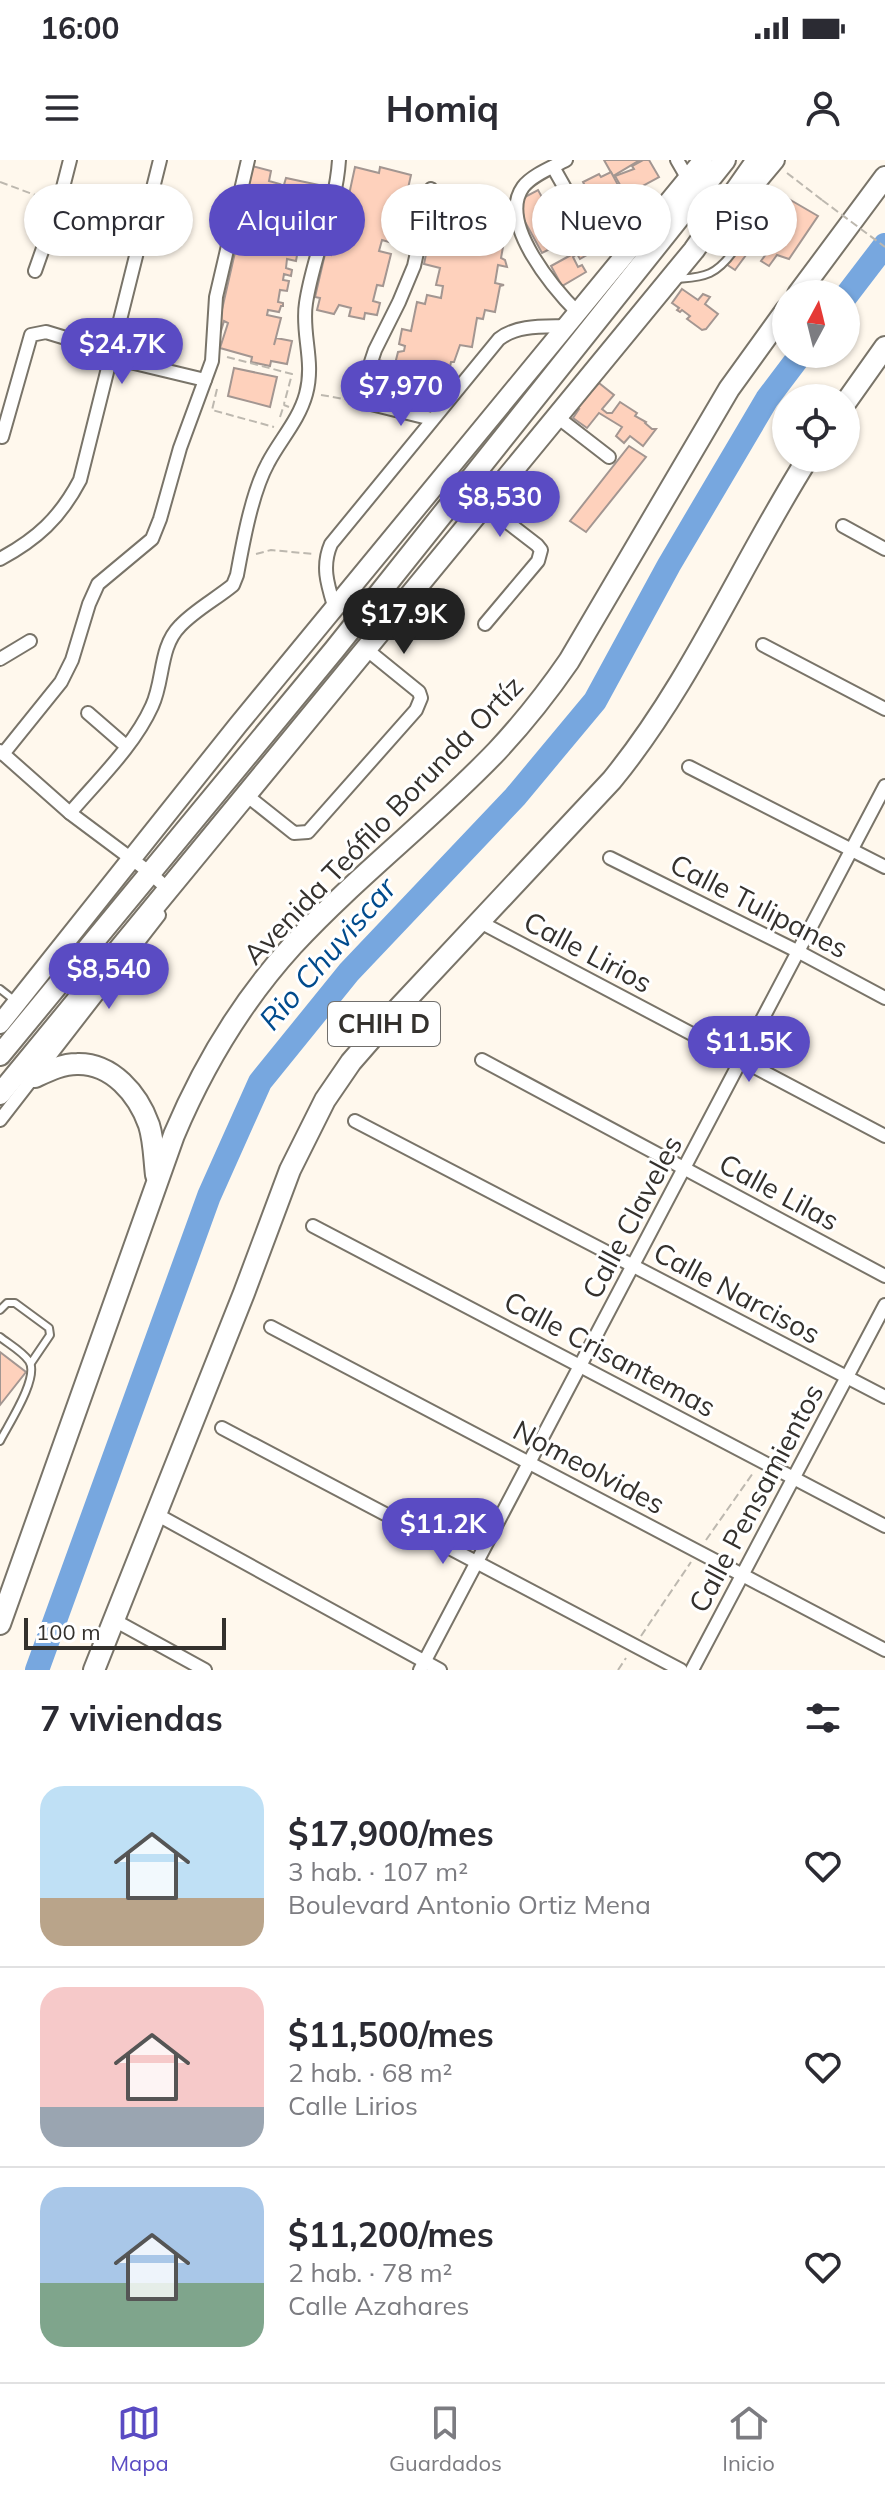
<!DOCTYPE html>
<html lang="es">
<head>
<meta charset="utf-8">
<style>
  body { margin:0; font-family:Mulish,sans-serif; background:#f2f2f3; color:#2b2b33; height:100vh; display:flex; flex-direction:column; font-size:30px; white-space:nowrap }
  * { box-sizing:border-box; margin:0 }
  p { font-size:26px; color:#7c7c81 }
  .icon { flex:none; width:44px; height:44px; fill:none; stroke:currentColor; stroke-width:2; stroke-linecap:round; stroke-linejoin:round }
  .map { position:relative; height:1510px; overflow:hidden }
  .sheet { display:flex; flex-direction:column; background:#fff; flex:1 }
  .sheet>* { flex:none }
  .guide { position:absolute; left:24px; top:24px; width:838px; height:72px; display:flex; gap:16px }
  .needle { width:52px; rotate:7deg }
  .controls { position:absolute; left:772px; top:120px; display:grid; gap:16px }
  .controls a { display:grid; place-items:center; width:88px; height:88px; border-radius:50%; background:#fff; box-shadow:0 2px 6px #0004; font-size:40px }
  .scale { position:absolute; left:24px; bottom:20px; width:202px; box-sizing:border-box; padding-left:8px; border:4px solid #34312d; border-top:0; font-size:22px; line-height:28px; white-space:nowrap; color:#34312d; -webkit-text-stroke:6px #fff; paint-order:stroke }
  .price { position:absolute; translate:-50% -68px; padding:0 18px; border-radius:28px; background:#5a4bc3; color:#fff; font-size:26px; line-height:52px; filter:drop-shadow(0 2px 4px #0008) }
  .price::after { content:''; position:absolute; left:50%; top:48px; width:24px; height:18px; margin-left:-12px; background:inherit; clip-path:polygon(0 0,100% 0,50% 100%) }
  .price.current { background:#222; color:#fff }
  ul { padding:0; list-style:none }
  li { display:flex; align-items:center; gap:24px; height:200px; padding:0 40px }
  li+li { border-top:2px solid #e1e1e2 }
  li span { display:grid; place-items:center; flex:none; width:224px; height:160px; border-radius:24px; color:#555 }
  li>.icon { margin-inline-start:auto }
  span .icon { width:96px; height:96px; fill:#fffc; stroke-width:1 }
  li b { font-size:34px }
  h2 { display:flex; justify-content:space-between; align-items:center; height:96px; padding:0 40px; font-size:34px }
  .pill { padding:0 28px; border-radius:36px; background:#fff; box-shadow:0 2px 6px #0004; font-size:28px; line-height:72px }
  .pill.current { background:#5a4bc3; color:#fff }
  .status { display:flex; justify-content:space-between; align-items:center; height:56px; padding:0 40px; background:#fff; direction:ltr }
  .status svg { height:22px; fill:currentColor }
  header { display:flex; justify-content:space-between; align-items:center; height:104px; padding:0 40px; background:#fff; font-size:36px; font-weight:700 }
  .menu { display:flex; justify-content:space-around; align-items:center; height:112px; border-top:2px solid #e1e1e2; background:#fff; font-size:22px; color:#7c7c81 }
  .menu a { display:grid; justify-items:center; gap:4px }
  .menu .current { color:#5a4bc3 }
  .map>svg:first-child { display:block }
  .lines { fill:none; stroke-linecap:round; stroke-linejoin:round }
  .river { stroke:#77a7df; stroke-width:24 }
  .building { fill:#fed1bc; stroke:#a39691; stroke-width:2 }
  .lane-casing { stroke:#797469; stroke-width:10 }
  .street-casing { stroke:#797469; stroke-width:16 }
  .secondary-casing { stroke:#797469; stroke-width:22 }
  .primary-casing { stroke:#797469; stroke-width:24 }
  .path { stroke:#bdb8af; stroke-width:2; stroke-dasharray:8 4; stroke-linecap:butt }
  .lane { stroke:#fff; stroke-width:6 }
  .street { stroke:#fff; stroke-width:12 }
  .secondary { stroke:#fff; stroke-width:18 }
  .primary { stroke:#fff; stroke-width:20 }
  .path-bridge { stroke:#bdb8af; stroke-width:2; stroke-dasharray:8 4; stroke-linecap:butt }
  .labels { text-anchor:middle; stroke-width:6; stroke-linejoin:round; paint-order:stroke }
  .shield { fill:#fff; stroke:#716f6c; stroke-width:2 }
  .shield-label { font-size:26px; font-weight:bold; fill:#34312d }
  .street-label { font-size:28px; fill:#34312d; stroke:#fff }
  .water-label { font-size:30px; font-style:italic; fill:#004b8d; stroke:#fff }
</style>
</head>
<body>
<div class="status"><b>16:00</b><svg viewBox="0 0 49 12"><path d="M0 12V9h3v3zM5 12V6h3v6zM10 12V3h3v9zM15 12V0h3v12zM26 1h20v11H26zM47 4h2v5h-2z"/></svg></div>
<header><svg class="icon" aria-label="menu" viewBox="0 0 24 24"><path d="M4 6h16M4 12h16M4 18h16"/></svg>Homiq<svg class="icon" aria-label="person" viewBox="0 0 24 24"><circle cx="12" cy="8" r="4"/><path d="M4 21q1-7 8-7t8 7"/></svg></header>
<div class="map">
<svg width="885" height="1510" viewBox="0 0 885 1510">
  <rect width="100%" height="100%" fill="#fff8ed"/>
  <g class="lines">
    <g class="river">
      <polyline points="846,136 885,85"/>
      <polyline points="37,1510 209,1036 260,922 349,812 515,637 595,541 669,405 767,239 801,194"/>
    </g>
  </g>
  <g class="building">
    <polygon points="604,0 640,0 613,16"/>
    <polygon points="643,0 649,0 659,17 641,27 647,38 632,46 636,53 607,67 612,76 608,79 609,82 580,99 577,94 573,97 578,107 582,105 586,112 562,126 551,106 571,95 568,90 572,88 567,79 599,60 592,48 603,41 601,38 607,34 609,37 623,30 615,16 634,9 632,6"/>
    <polygon points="252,6 271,11 269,21 280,24 278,27 283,28 286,18 319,25 317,34 307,34 306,38 313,40 309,63 301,61 301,65 309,66 306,82 303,82 302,84 288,82 299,84 296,101 287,99 286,108 292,110 291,116 284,114 283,120 289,121 287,131 280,130 278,142 283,143 283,146 281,146 279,152 268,150 267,155 281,158 274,185 276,178 292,181 287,204 271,201 270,206 251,202 252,197 220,188 228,163 224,161 221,171 218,167 236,88 247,90 248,85 242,83 247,64 239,62"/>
    <polygon points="355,7 379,13 380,7 411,15 398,73 391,71 389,82 382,80 379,91 391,94 383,126 377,125 373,141 380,143 377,155 365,153 364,159 349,156 351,148 339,145 334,154 317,150 320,138 315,137 325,94 331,95 336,75 333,74 340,42 347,44"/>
    <polygon points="611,12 618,25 586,42 594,55 584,60 587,65 574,72 572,68 556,77 560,84 542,93 524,60 521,39 538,30 548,48 543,51 546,55 553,52 550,46 564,38 571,50 578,46 574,39 588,32 583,22 599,14 601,17"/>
    <polygon points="453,26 474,31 474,34 497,40 500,48 494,61 492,73 485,72 483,78 493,80 492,85 503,87 501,98 505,100 507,107 498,105 495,123 504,125 500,126 495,152 485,150 483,159 477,158 472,187 460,185 454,202 451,202 448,217 441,215 439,224 434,223 430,243 394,232 395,226 391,225 390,231 377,230 380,216 384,217 385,211 376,209 378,200 395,204 398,192 404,191 405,186 399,184 402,169 411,171 417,142 425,144 427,135 441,138 443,126 436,125 440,108 424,104 431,70 441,72 434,69 438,46 444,47 446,39 451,39"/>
    <polygon points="775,31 818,56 789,99 777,95 769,106 761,101 769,90 746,73"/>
    <polygon points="737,89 746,95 735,110 726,104"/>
    <polygon points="682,129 698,140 703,134 710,137 705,144 718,154 706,169 702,170 687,159 690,156 682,150 680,152 677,150 679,148 672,143"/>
    <polygon points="234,208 277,217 270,247 228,236"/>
    <polygon points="599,223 614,235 602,249 607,253 612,253 620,242 637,253 635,256 646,262 645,263 652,269 656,269 643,286 630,276 624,283 616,276 622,267 599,253 587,268 573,258 579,249 576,248"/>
    <polygon points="629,286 646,297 586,372 570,361"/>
    <polygon points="0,1192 26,1212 0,1245"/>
  </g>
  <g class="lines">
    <defs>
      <g id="lane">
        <path d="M677 119C688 118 699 118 710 113 727 105 743 79 750 61L751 56 743 44"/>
        <polyline points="0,829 14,840"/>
        <polyline points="0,1150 7,1143 15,1143 49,1168 50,1175 31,1203"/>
        <path d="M0 1177C9 1184 23 1192 29 1201 40 1217 8 1265 0 1281"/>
      </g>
      <g id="street">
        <path d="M566 0C553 7 532 15 523 27 497 63 555 130 579 154"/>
        <polyline points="677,0 688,19"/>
        <polyline points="553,7 566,30"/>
        <polyline points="431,29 414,106 399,142 375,190 369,208 363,242 432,259"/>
        <polyline points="35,111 59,43 70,0"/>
        <polyline points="130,202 205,220"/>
        <polyline points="556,256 609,297"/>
        <polyline points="2,277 31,175 46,172 112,192"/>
        <polyline points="484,344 537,385 541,390 538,401 485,464"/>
        <polyline points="843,366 885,389"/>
        <path d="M0 399C37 379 60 358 80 320L160 0"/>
        <path d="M335 449C328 426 321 407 331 384L499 179C518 164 546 167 569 166"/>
        <polyline points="763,485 885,549"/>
        <polyline points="0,499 30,481"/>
        <polyline points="88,553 126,586"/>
        <polyline points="0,591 70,653 149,712 170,731"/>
        <polyline points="3,594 61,522 72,500 89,444 98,424 152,379 160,359 180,288 212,201 216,137 248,0"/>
        <polyline points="689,607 885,707"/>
        <polyline points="245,634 294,673 308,672 416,550 421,538 419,532 366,489"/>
        <path d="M70 653C98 620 134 586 152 546 164 521 159 487 180 466 195 450 216 439 233 425L237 415C243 382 252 332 268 303 280 280 299 260 306 234 315 201 301 173 306 143 313 95 336 49 339 0"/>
        <polyline points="610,698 799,792 885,838"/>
        <polyline points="480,762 885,976"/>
        <polyline points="482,900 885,1116"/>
        <polyline points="0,960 159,755"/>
        <polyline points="355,961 885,1237"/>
        <polyline points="313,1066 885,1366"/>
        <polyline points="271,1167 885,1490"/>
        <polyline points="222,1268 681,1510"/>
        <polyline points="156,1354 440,1510"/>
        <polyline points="114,1460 205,1510"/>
        <polyline points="420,1510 885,626"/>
        <polyline points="692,1510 885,1145"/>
      </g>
      <g id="secondary">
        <polyline points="714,73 775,0"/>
        <polyline points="0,864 238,565 703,0"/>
      </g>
      <g id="primary">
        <polyline points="798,134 885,17"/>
        <polyline points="846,242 885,187"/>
        <polyline points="0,895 335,489 725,0"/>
        <path d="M35 917C48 911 62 904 77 904 112 903 138 934 149 965 154 981 154 998 156 1015"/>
        <polyline points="0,934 694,90 757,0"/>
        <path d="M0 1464 174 975C204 904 242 841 293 785 357 716 432 659 497 591 523 563 547 533 569 501L729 229 786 150"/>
        <path d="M94 1510 244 1133 290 1010 325 940 351 902 392 855 612 620C692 522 741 404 808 298"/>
      </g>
    </defs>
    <use href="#lane" class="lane-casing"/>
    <use href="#street" class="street-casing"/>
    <use href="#secondary" class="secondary-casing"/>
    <use href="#primary" class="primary-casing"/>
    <g class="path">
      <polyline points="787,13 822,40"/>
      <polyline points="0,22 46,39"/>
      <polyline points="227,197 292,214 284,244"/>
      <polyline points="217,229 212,250 274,267"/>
      <polyline points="321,235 350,240"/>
      <polyline points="280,257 284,245 289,247"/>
      <polyline points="256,394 271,390 313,394"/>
      <polyline points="706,1380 753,1313"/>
      <polyline points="641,1476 691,1402"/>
      <polyline points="618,1510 626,1498"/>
    </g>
    <use href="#lane" class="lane"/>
    <use href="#street" class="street"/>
    <use href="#secondary" class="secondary"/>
    <use href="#primary" class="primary"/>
    <polyline class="path-bridge" points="822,40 885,87"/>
  </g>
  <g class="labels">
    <rect class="shield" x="328" y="842" width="112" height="44" rx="6"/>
    <g class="shield-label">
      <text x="384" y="873">CHIH D</text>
    </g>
    <g class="street-label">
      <text transform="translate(383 660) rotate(-46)" y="10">Avenida Teófilo Borunda Ortíz</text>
      <text transform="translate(759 746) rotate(27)" y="10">Calle Tulipanes</text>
      <text transform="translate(588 792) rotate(28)" y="10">Calle Lirios</text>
      <text transform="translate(779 1032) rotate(28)" y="10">Calle Lilas</text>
      <text transform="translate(632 1057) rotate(-62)" y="10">Calle Claveles</text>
      <text transform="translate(737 1133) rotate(28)" y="10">Calle Narcisos</text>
      <text transform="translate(610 1194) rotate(28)" y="10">Calle Crisantemas</text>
      <text transform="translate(589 1307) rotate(28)" y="10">Nomeolvides</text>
      <text transform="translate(756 1338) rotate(-62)" y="10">Calle Pensamientos</text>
    </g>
    <g class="water-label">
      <text transform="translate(328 794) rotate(-49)" y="10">Rio Chuviscar</text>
    </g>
  </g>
</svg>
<div class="controls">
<a><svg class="needle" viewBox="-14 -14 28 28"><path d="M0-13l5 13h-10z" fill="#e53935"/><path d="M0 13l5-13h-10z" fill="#7c7c81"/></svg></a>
<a><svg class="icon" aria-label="locate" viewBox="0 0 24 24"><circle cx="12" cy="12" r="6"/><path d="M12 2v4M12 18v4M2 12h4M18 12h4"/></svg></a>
</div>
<div class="scale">100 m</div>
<b class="price" style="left:122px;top:226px">$24.7K</b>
<b class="price" style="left:401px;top:268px">$7,970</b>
<b class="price" style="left:500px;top:379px">$8,530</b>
<b class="price current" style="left:404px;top:496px">$17.9K</b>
<b class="price" style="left:109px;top:851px">$8,540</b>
<b class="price" style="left:749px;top:924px">$11.5K</b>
<b class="price" style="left:443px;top:1406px">$11.2K</b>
<div class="guide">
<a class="pill">Comprar</a>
<a class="pill current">Alquilar</a>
<a class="pill">Filtros</a>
<a class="pill">Nuevo</a>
<a class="pill">Piso</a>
</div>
</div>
<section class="sheet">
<h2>7 viviendas<svg class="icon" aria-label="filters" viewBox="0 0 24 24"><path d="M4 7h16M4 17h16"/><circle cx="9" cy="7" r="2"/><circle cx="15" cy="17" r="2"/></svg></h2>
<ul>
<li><span style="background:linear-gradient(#bfe0f5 70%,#b9a48a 0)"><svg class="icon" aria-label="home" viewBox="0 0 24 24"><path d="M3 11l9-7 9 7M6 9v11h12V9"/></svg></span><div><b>$17,900/mes</b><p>3 hab. · 107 m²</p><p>Boulevard Antonio Ortiz Mena</p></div><svg class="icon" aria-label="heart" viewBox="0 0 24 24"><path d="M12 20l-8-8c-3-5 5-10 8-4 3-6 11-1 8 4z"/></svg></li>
<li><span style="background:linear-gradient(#f6c9c9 75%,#9aa5b1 0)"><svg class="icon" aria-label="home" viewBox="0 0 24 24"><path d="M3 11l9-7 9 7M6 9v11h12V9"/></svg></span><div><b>$11,500/mes</b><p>2 hab. · 68 m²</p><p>Calle Lirios</p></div><svg class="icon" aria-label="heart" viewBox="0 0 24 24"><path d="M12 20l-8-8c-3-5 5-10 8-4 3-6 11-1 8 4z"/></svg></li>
<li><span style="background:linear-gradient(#a9c7e8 60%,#7fa58c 0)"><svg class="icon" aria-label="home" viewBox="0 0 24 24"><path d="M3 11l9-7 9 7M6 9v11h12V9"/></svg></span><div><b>$11,200/mes</b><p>2 hab. · 78 m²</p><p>Calle Azahares</p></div><svg class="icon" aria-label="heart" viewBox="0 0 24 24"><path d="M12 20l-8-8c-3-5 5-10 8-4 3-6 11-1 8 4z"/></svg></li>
</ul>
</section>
<nav class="menu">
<a class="current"><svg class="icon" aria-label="map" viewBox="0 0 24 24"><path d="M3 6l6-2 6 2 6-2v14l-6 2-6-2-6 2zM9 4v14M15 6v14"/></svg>Mapa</a>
<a><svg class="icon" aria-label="saved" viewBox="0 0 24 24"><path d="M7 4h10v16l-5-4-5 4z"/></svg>Guardados</a>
<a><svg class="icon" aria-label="home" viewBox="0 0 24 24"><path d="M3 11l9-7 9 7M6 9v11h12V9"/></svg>Inicio</a>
</nav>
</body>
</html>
